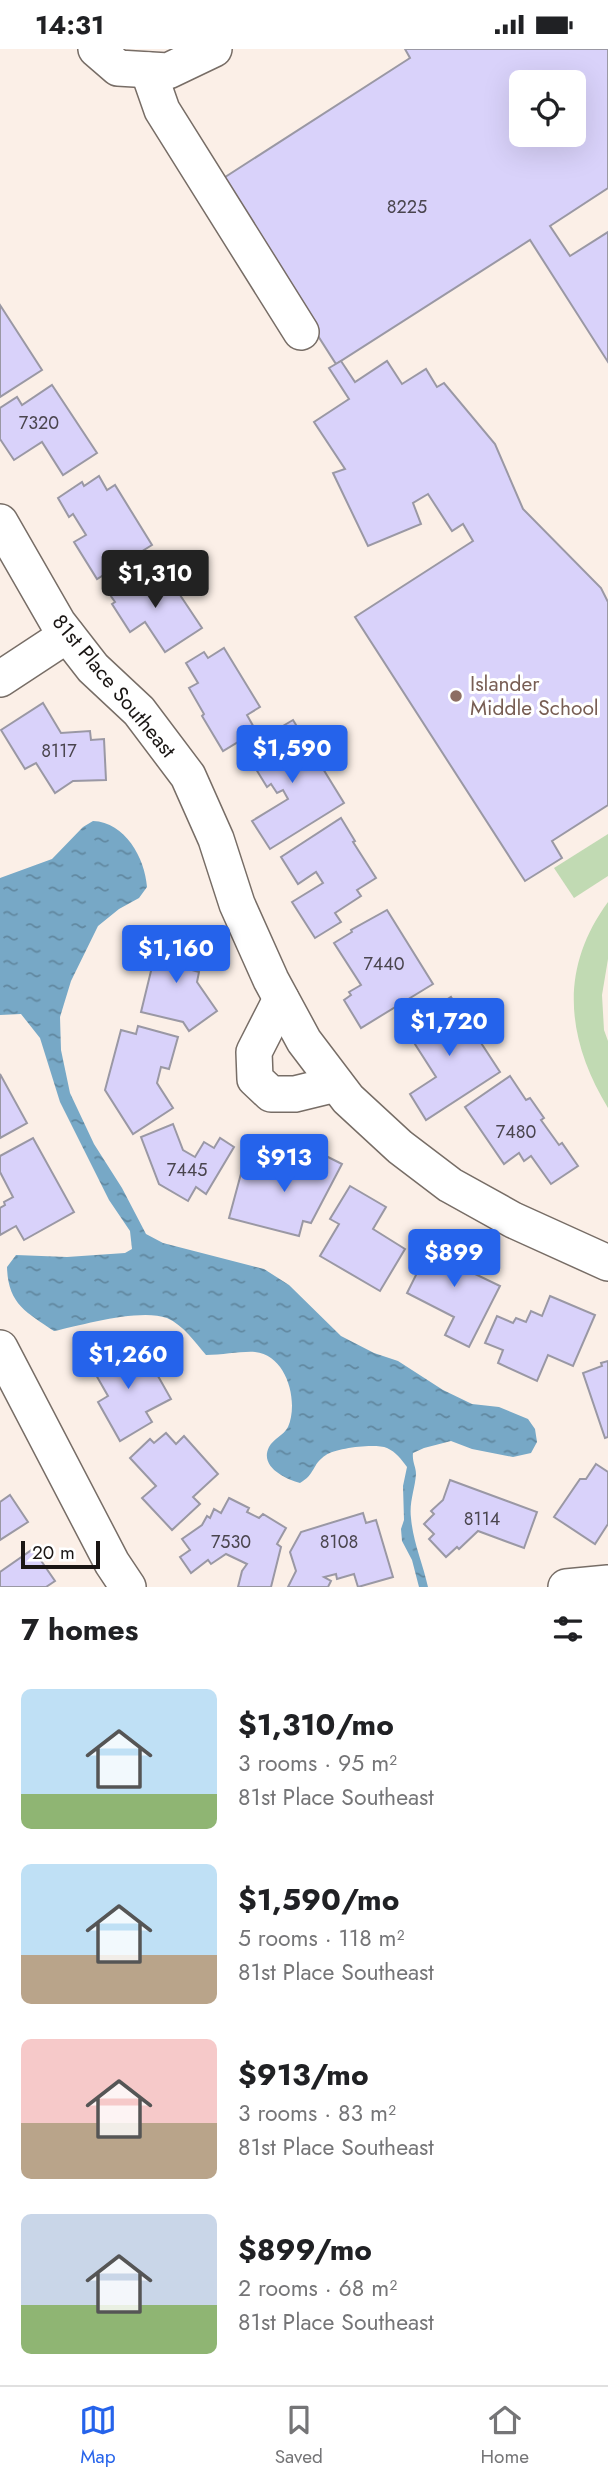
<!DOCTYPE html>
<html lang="en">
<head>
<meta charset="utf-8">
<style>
  body { margin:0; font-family:Jost,sans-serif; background:#f6f6f6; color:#202124; height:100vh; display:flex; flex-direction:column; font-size:26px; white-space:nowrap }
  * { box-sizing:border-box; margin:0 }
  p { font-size:23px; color:#757577 }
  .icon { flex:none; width:38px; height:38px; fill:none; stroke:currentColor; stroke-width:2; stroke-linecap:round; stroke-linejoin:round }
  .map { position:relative; height:1538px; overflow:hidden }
  .sheet { display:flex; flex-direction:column; background:#fff; flex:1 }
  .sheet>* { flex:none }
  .tools { position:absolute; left:509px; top:21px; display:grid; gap:14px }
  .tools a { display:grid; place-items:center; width:77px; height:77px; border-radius:10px; background:#fff; box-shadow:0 7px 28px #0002; font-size:35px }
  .scale { position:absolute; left:21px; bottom:18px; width:79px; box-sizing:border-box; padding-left:7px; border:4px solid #1a1614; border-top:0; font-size:19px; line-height:24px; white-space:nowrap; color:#1a1614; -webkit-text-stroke:5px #fff; paint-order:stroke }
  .price { position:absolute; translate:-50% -60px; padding:0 16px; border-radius:7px; background:#2563eb; color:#fff; font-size:23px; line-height:46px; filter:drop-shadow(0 2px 4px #0008) }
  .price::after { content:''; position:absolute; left:50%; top:42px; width:21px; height:16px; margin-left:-10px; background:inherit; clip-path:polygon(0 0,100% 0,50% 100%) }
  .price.active { background:#222; color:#fff }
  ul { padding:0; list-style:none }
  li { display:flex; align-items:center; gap:21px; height:175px; padding:0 21px }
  li span { display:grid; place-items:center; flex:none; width:196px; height:140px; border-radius:10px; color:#555 }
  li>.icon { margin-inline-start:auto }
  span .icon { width:84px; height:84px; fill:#fffc; stroke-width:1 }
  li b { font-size:30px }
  h2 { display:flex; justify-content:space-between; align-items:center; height:84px; padding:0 21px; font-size:30px }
  .status { display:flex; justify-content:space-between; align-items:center; height:49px; padding:0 35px; background:#fff; direction:ltr }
  .status svg { height:19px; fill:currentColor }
  .menu { display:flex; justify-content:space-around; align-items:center; height:98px; border-top:2px solid #e0e0e0; background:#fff; font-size:19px; color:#757577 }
  .menu a { display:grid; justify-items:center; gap:4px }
  .menu .active { color:#2563eb }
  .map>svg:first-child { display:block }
  .garden { fill:#c1dab3 }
  .water { fill:url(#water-ripples) }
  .building { fill:#d9d2fa; stroke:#9a98a4; stroke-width:2; fill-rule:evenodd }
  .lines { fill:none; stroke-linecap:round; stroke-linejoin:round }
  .minor-casing { stroke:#776d66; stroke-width:38 }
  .minor { stroke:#fff; stroke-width:35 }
  .education-dot { fill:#8d6e63; stroke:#fff; stroke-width:2.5 }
  .labels { text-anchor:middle; stroke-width:6; stroke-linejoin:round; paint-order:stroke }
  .number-label { font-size:18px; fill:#4a454e }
  .education-label { font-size:21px; fill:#785e54; stroke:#fff; text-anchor:start }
  .street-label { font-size:21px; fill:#1a1614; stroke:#fff }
</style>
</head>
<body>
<div class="status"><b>14:31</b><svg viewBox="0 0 49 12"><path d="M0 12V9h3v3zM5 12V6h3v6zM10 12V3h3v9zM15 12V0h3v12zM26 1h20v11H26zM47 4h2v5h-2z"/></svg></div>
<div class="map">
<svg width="608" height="1538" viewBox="0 0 608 1538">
  <defs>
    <pattern id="water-ripples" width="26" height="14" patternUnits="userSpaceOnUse" patternTransform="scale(1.75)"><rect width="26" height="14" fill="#77a8c6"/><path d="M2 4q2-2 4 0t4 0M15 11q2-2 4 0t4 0" fill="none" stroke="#6188a0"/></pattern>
  </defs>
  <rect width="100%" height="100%" fill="#fbefe7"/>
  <g class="garden">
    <polygon points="608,785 608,827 574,849 554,819"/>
    <path d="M608 853V910L602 946 604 981 608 992V1059C567 991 558 921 608 853Z"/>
  </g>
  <path class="water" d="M93 772C125 773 145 809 147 838L139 849 119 860 98 877 71 932 60 968 61 1001 70 1044 94 1095 122 1139 146 1185 163 1194 264 1220 289 1236 341 1287 374 1304 398 1312 443 1341 472 1355 499 1358 528 1370 535 1380 537 1393 531 1404 513 1408 472 1400 451 1392 424 1399 413 1404C412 1413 416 1418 416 1425 415 1440 409 1453 411 1469 413 1493 423 1515 428 1538H419L412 1511 402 1492 401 1480 404 1471 403 1437 407 1418C401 1410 396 1403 387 1399 375 1394 336 1399 326 1406 311 1416 316 1425 300 1434 286 1430 259 1418 269 1398 273 1390 284 1386 288 1378 299 1353 287 1306 255 1303 242 1302 223 1306 206 1306 195 1293 183 1276 167 1269 140 1259 82 1276 54 1282 26 1263 8 1255 7 1218L16 1206 67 1208 125 1204 132 1200 130 1182 109 1151 60 1053 40 989 21 965 0 966V829L52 810 83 778Z"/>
  <g class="building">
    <path d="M405 0H608V139L550 177 570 207 608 183V313L530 191 336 315 219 132 410 9ZM522 33H574V86H522Z"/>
    <polygon points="0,256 42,321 0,348"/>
    <polygon points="341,312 355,333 387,312 402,335 426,320 437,338 444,334 495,395 523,460 601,539 608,553 608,756 552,792 562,809 525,832 355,568 473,492 463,475 452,482 428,445 413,454 421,475 368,497 333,424 345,420 314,373 349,350 329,319"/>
    <polygon points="52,336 97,404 63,426 42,393 14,411 0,390 0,359 17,348 22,356"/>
    <polygon points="99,427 107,441 115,436 152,496 97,530 74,493 86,486 73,465 69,468 58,449 82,433 84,437"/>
    <polygon points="135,525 144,539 166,525 202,579 165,603 145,573 130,583 112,555 115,553 108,543"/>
    <polygon points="224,599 260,658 247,666 256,682 223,702 202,667 204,665 189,639 198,634 186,614 204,603 208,609"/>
    <polygon points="43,654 61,684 90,682 91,691 104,690 106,731 73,732 55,744 36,714 25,720 1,681"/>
    <polygon points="293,671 344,754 270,800 252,772 288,750 283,741 277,744 271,735 267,738 246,704 273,687 271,684"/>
    <polygon points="341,769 355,792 353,793 376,829 357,841 361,847 335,864 341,873 315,889 292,853 323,834 316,823 298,835 281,808"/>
    <polygon points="387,861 433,935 361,979 344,951 351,946 349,943 361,936 334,894 352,883 351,881"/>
    <polygon points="160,885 195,893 190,912 194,913 192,921 199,923 197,933 217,962 189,982 183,973 141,963"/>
    <polygon points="451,948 500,1023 426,1071 410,1045 436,1028 404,978"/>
    <polygon points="138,977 178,988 169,1020 161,1018 157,1034 173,1059 133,1085 105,1041 121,981 136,985"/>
    <polygon points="0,1025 27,1074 0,1089"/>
    <polygon points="510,1027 526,1051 530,1049 544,1069 541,1071 559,1096 562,1094 578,1117 551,1135 531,1107 524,1112 519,1104 504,1115 465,1058"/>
    <polygon points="173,1075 183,1101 195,1108 204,1093 214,1099 220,1089 234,1098 206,1145 196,1138 188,1152 159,1135 141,1088"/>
    <polygon points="33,1089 74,1163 24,1191 16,1177 0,1186 0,1159 5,1156 4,1153 13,1148 0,1123 0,1107"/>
    <polygon points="314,1101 342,1115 311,1174 303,1172 299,1187 229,1169 242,1121 257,1125 260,1114 301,1124"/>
    <polygon points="350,1137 386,1158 373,1180 405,1200 380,1242 320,1207 339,1175 330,1170"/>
    <polygon points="435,1188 480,1210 473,1224 500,1237 469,1298 445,1286 454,1268 407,1244"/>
    <polygon points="550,1247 595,1266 573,1317 548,1306 537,1332 498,1314 503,1301 485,1294 497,1267 513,1274 516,1269 526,1273 531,1262 542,1267"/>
    <polygon points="111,1299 117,1310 134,1301 148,1324 154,1320 171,1350 146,1363 152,1373 120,1392 98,1353 108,1347 88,1312"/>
    <polygon points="608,1312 608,1388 605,1389 583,1324 602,1317 601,1314"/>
    <polygon points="166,1384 176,1395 184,1387 218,1425 193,1448 200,1455 172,1481 142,1449 156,1437 130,1409 150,1390 154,1394"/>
    <polygon points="596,1415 608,1423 608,1475 595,1495 554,1468 580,1430 586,1430"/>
    <polygon points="450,1431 537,1463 524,1499 478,1482 459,1500 457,1498 446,1508 429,1490 434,1485 424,1475 434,1465 431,1462 443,1451"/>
    <polygon points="10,1446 28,1473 0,1491 0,1453"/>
    <polygon points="229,1449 249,1459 247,1463 259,1469 263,1465 286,1479 277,1495 281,1498 271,1538 238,1538 242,1522 247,1515 226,1505 211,1515 208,1511 191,1524 180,1508 190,1501 182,1490 202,1476 207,1467 210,1469 214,1460 221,1464"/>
    <polygon points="363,1464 366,1474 376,1471 393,1528 358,1538 354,1525 337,1530 336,1525 324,1528 331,1532 328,1538 288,1538 296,1522 290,1503 301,1483"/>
    <polygon points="33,1500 55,1532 46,1538 0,1538 0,1523"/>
  </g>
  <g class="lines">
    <defs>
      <g id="minor">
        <polyline points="96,0 118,19 168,22 214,0"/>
        <polyline points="148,21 162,61 301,283"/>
        <polyline points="0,473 58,574 93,619 139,662 188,727 216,790 237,855 271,931 304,992 348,1050 400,1098 450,1136 513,1171 608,1214"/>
        <polyline points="0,630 67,586"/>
        <polyline points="281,950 254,1003 255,1030 271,1045 295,1045 336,1035"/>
        <polyline points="0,1299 112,1514 128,1538"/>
        <polyline points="566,1538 608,1534"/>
      </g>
    </defs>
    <use href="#minor" class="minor-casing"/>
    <use href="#minor" class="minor"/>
  </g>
  <circle class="education-dot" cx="456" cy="647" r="7"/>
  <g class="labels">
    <g class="number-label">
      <text x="407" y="164">8225</text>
      <text x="39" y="380">7320</text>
      <text x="59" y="708">8117</text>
      <text x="384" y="921">7440</text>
      <text x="516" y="1089">7480</text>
      <text x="187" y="1127">7445</text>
      <text x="482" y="1476">8114</text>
      <text x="231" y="1499">7530</text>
      <text x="339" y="1499">8108</text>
    </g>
    <g class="education-label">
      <text x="470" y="642">Islander<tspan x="470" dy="24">Middle School</tspan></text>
    </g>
    <g class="street-label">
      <text transform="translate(114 637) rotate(50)" y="7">81st Place Southeast</text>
    </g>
  </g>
</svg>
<div class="tools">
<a><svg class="icon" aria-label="locate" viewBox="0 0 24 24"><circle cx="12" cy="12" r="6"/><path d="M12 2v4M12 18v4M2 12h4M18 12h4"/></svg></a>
</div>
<div class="scale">20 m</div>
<b class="price active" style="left:155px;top:561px">$1,310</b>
<b class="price" style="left:292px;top:736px">$1,590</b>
<b class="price" style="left:176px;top:936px">$1,160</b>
<b class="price" style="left:449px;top:1009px">$1,720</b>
<b class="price" style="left:284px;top:1145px">$913</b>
<b class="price" style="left:454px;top:1240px">$899</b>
<b class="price" style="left:128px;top:1342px">$1,260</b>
</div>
<section class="sheet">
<h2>7 homes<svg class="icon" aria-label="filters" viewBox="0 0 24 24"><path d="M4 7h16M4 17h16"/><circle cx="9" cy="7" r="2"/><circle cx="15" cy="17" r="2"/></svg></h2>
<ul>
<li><span style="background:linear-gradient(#bfe0f5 75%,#8fb573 0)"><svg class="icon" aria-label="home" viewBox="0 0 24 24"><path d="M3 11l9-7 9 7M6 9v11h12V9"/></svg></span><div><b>$1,310/mo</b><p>3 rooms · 95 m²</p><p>81st Place Southeast</p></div></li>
<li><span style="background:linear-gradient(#bfe0f5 65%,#b9a48a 0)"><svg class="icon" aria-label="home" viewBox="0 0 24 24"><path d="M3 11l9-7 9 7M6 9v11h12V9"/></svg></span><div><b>$1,590/mo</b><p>5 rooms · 118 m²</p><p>81st Place Southeast</p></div></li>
<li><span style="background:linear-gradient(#f6c9c9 60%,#b9a48a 0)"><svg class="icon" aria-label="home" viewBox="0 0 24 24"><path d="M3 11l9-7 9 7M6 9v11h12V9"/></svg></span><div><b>$913/mo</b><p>3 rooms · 83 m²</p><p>81st Place Southeast</p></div></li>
<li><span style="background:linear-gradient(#c9d6e8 65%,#8fb573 0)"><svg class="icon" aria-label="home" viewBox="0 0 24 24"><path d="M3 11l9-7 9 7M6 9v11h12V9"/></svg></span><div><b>$899/mo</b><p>2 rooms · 68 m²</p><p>81st Place Southeast</p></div></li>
</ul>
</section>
<nav class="menu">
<a class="active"><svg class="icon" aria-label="map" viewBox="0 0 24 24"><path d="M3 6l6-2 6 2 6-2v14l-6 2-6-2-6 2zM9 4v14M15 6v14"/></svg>Map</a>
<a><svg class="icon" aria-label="saved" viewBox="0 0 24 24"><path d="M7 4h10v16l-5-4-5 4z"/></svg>Saved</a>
<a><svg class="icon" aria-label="home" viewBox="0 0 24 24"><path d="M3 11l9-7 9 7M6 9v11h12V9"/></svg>Home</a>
</nav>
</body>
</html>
